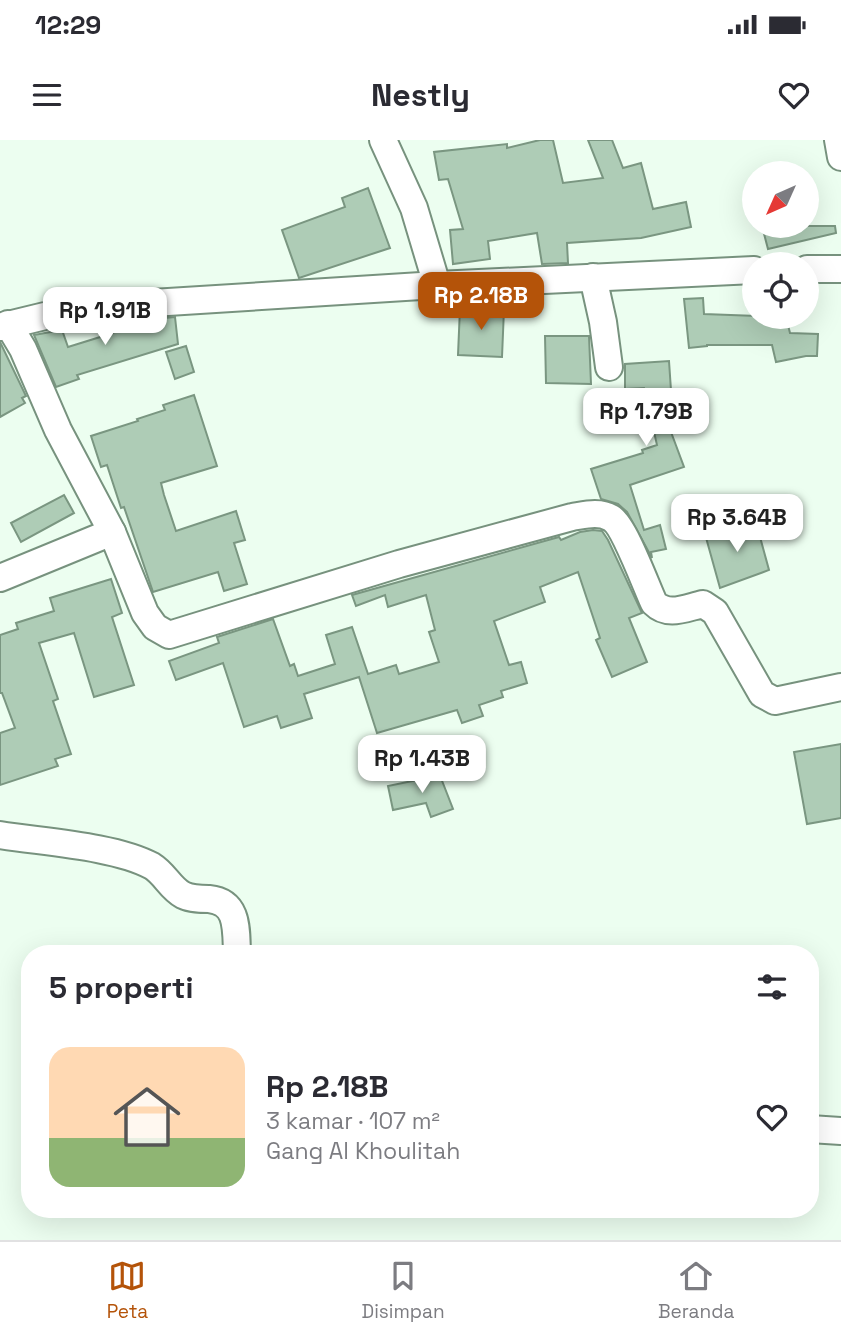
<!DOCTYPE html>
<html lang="id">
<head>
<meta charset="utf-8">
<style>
  body { margin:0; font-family:"Space Grotesk",sans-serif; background:#f7f7f7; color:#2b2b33; height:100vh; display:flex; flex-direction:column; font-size:26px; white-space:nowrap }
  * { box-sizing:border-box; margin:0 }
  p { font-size:23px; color:#7c7c81 }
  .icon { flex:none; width:38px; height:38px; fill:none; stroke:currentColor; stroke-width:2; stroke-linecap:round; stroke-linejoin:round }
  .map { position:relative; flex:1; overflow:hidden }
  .details { position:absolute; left:21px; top:805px; width:798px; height:273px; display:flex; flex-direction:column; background:#fff; border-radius:28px; box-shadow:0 7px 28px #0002 }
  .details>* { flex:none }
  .needle { width:46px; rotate:225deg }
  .buttons { position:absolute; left:742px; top:21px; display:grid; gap:14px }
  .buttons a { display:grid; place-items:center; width:77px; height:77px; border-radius:50%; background:#fff; box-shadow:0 7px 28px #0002; font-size:35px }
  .price { position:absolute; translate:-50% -60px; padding:0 16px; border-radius:14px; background:#fff; color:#222; font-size:23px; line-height:46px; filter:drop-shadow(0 2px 4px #0008) }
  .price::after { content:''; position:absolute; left:50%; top:42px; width:21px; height:16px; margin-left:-10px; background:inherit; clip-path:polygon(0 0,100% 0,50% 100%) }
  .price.on { background:#b45309; color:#fff }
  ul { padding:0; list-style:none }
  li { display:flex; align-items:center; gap:21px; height:175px; padding:0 28px }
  li span { display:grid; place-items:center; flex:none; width:196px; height:140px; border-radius:21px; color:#555 }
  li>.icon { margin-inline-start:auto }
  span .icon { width:84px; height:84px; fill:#fffc; stroke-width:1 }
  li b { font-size:30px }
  h2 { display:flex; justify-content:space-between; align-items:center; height:84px; padding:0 28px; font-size:30px }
  .status { display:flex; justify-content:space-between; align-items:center; height:49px; padding:0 35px; background:#fff; direction:ltr }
  .status svg { height:19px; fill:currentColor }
  header { display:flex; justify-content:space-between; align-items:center; height:91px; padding:0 28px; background:#fff; font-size:32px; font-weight:800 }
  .tabs { display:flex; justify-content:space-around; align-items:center; height:98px; border-top:2px solid #e1e1e2; background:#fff; font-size:19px; color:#7c7c81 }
  .tabs a { display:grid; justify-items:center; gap:4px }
  .tabs .on { color:#b45309 }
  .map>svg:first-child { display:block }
  .building { fill:#aeccb6; stroke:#7a9681; stroke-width:2 }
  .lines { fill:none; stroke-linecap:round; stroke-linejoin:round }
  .minor-casing { stroke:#77927e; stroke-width:30 }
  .minor { stroke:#fff; stroke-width:26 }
</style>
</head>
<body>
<div class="status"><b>12:29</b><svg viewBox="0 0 49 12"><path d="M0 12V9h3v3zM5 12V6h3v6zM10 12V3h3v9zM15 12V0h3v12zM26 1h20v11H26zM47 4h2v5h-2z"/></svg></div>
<header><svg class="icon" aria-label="menu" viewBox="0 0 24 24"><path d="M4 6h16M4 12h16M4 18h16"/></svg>Nestly<svg class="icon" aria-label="heart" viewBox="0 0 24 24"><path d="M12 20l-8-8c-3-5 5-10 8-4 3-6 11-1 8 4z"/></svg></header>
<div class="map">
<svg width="841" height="1100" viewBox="0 0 841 1100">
  <rect width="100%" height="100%" fill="#ecfef0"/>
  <g class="building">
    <polygon points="540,0 553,0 563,43 603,38 588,0 612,0 623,28 641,23 653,69 686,62 691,87 641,98 567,103 568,123 542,124 537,93 488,101 490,119 453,124 450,90 463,89 448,39 439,40 434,12 507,4 507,8"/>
    <polygon points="368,48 390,108 299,138 282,90 345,67 342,58"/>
    <polygon points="762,86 835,86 836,93 768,109"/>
    <polygon points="703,158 704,174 786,177 790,193 818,194 817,216 806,216 776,222 772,205 707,205 707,206 689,208 684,159"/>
    <polygon points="460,168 504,169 502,217 458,215"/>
    <polygon points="175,177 178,204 77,235 79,239 56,247 34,195 62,190 68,207 113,193 109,183"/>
    <polygon points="545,196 589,196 591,244 546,243"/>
    <polygon points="0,202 26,256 22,258 25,263 0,277"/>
    <polygon points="186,206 194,232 175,239 166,212"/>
    <polygon points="669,221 672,265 682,263 688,288 671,292 684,327 630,345 644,390 660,385 666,409 651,412 652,418 627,372 618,364 601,359 591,329 643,313 642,310 657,305 644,248 625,249 625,224"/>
    <polygon points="194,255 217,326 161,343 164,355 176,391 236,371 245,400 234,403 247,444 224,451 218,432 153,452 124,367 121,368 107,325 101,327 91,296 138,281 137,279 165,270 163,265"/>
    <polygon points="64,355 74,373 21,402 11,383"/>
    <polygon points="738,385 739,390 757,386 769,430 720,448 705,394"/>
    <polygon points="593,390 602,391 608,400 642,473 629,478 647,522 612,537 596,500 600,498 578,432 540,447 545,462 494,481 509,525 521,522 527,543 501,551 503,557 479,565 483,576 462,583 457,570 377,593 359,537 304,554 312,578 281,588 277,576 244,587 223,523 176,540 169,521 219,503 217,497 273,479 290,526 294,524 298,536 335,524 326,495 352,487 368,534 396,525 399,534 439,522 429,492 435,490 426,455 388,467 385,455 356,466 352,455 559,397 561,400 580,392"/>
    <polygon points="111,439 122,473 112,477 134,545 94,557 74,493 39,503 58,559 53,561 71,614 55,619 58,626 0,645 0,593 15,588 2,553 0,553 0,495 18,489 16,483 54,471 50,458"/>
    <polygon points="841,604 841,678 807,684 794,612"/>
    <polygon points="439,633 453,669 431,677 426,663 393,670 388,646 422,639"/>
  </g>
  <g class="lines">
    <defs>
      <g id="minor">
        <polyline points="383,0 414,68 437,145"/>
        <polyline points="838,0 841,17"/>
        <polyline points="807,129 841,129"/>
        <polyline points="593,137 603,182 609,227"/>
        <path d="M8 184 23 209 58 290 112 392 145 473 155 487 169 495 399 424 572 377C585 375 599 371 611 378 624 385 646 446 654 463 668 477 685 468 703 464L715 472 762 554 775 561 841 547"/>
        <polyline points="0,187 45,176 136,164 437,145 754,130"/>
        <polyline points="0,438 112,392"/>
        <path d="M0 695C43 702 115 706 152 726 165 734 170 748 183 755 191 759 201 759 209 759 239 762 236 790 237 814"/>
        <polyline points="810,989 841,991"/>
      </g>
    </defs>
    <use href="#minor" class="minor-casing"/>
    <use href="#minor" class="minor"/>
  </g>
</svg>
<div class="buttons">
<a><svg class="needle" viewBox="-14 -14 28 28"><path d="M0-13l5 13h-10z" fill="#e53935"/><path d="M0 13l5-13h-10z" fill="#7c7c81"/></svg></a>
<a><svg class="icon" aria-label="locate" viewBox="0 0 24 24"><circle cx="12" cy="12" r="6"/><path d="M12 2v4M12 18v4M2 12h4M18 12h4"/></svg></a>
</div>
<b class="price on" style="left:481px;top:192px">Rp 2.18B</b>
<b class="price" style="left:105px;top:207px">Rp 1.91B</b>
<b class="price" style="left:646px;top:308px">Rp 1.79B</b>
<b class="price" style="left:737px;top:414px">Rp 3.64B</b>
<b class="price" style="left:422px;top:655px">Rp 1.43B</b>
<section class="details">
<h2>5 properti<svg class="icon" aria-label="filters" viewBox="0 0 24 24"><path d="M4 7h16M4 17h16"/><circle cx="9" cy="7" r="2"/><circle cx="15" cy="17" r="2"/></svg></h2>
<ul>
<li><span style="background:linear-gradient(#ffd9b3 65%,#8fb573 0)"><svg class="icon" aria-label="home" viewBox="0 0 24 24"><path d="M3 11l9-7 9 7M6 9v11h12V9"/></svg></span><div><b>Rp 2.18B</b><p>3 kamar · 107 m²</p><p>Gang Al Khoulitah</p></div><svg class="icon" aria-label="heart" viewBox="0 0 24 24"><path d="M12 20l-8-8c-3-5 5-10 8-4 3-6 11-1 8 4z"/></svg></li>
</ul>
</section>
</div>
<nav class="tabs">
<a class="on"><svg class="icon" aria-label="map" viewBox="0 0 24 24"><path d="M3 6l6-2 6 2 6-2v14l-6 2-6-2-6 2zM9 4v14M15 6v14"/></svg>Peta</a>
<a><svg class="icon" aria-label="saved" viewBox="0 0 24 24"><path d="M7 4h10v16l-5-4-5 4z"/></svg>Disimpan</a>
<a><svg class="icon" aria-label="home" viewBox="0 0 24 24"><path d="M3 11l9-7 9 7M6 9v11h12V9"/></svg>Beranda</a>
</nav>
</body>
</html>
